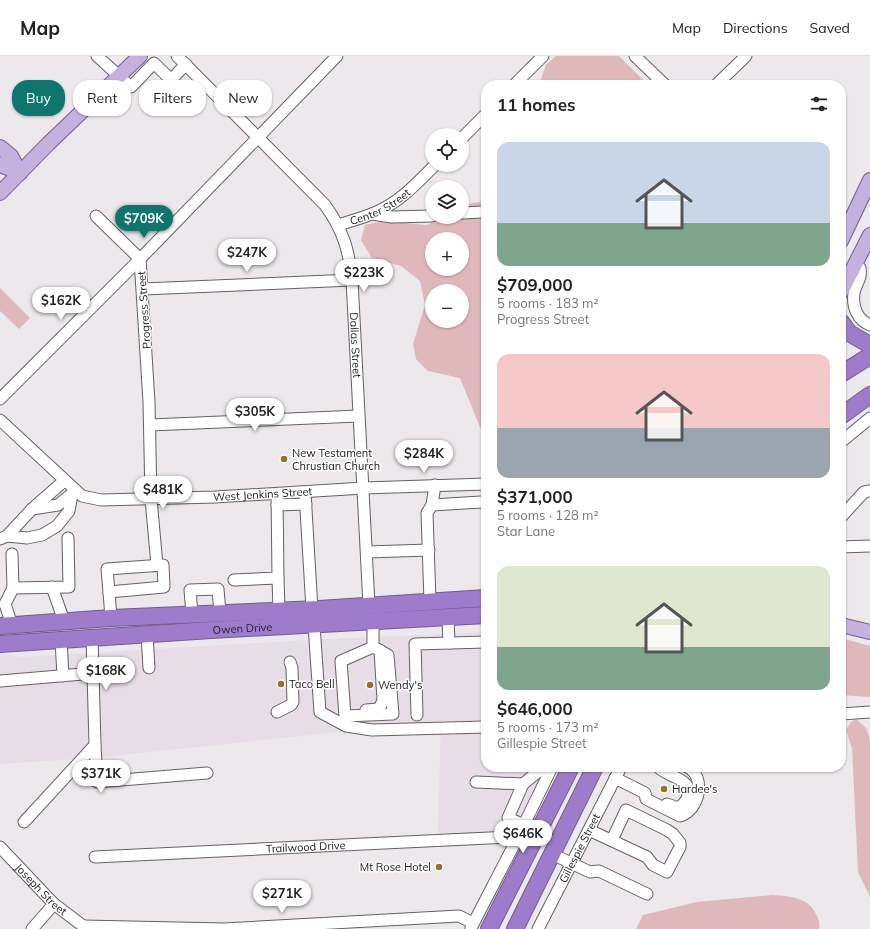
<!DOCTYPE html>
<html lang="en">
<head>
<meta charset="utf-8">
<style>
  body { margin:0; font-family:Mulish,sans-serif; background:#f2f2f2; color:#222; height:100vh; display:flex; flex-direction:column; font-size:15px; white-space:nowrap }
  * { box-sizing:border-box; margin:0 }
  p { font-size:13px; color:#767676 }
  .icon { flex:none; width:22px; height:22px; fill:none; stroke:currentColor; stroke-width:2; stroke-linecap:round; stroke-linejoin:round }
  .map { position:relative; flex:1; overflow:hidden }
  .details { position:absolute; left:481px; top:24px; width:365px; height:692px; display:flex; flex-direction:column; background:#fff; border-radius:16px; box-shadow:0 1px 3px #0004 }
  .details>* { flex:none }
  .banner { position:absolute; left:12px; top:24px; width:380px; height:36px; display:flex; gap:8px }
  .fabs { position:absolute; left:425px; top:72px; display:grid; gap:8px }
  .fabs a { display:grid; place-items:center; width:44px; height:44px; border-radius:50%; background:#fff; box-shadow:0 1px 3px #0004; font-size:20px }
  .price { position:absolute; translate:-50% -34px; padding:0 9px; border-radius:14px; background:#fff; color:#222; font-size:13px; line-height:26px; filter:drop-shadow(0 1px 2px #0008) }
  .price::after { content:''; position:absolute; left:50%; top:24px; width:12px; height:9px; margin-left:-6px; background:inherit; clip-path:polygon(0 0,100% 0,50% 100%) }
  .price.active { background:#0f766e; color:#fff }
  ul { padding:0; list-style:none }
  li { display:grid; align-content:center; gap:8px; height:212px; padding:0 16px }
  li span { display:grid; place-items:center; height:124px; border-radius:12px; color:#555 }
  li>.icon { margin-inline-start:auto }
  span .icon { width:72px; height:72px; fill:#fffc; stroke-width:1 }
  li b { font-size:17px }
  h2 { display:flex; justify-content:space-between; align-items:center; height:48px; padding:0 16px; font-size:17px }
  .pill { padding:0 14px; border-radius:16px; background:#fff; box-shadow:0 1px 3px #0004; font-size:14px; line-height:36px }
  .pill.active { background:#0f766e; color:#fff }
  header { display:flex; align-items:center; gap:24px; box-sizing:border-box; height:56px; padding:0 20px; background:#fff; border-bottom:1px solid #e0e0e0 }
  header strong { font-size:19px }
  nav { display:flex; gap:22px; margin-inline-start:auto; font-size:14px }
  .map>svg:first-child { display:block }
  .built { fill:#e7dde7 }
  .green { fill:#dfb8bc; fill-rule:evenodd }
  .lines { fill:none; stroke-linecap:round; stroke-linejoin:round }
  .minor-casing { stroke:#656165; stroke-width:13 }
  .major-casing { stroke:#735c90; stroke-width:16 }
  .highway-casing { stroke:#735c90; stroke-width:18 }
  .minor { stroke:#fff; stroke-width:11 }
  .major { stroke:#c5b0e0; stroke-width:14 }
  .highway { stroke:#9e7ccb; stroke-width:16 }
  .poi-dot { fill:#9b701f; stroke:#fff; stroke-width:1.5 }
  .labels { text-anchor:middle; stroke-width:3; stroke-linejoin:round; paint-order:stroke }
  .street-label { font-size:11px; fill:#222122; stroke:#fff }
  .poi-label { font-size:11px; fill:#222122; stroke:#fff; text-anchor:start }
</style>
</head>
<body>
<header>
<strong>Map</strong>
<nav><a>Map</a><a>Directions</a><a>Saved</a></nav>
</header>
<div class="map">
<svg width="870" height="873" viewBox="0 0 870 873">
  <rect width="100%" height="100%" fill="#ece8ec"/>
  <polygon class="built" points="486,576 486,711 550,711 512,777 438,780 441,665 93,702 0,708 0,598 23,601 307,584"/>
  <g class="green">
    <polygon points="556,0 619,0 648,29 539,29 546,9"/>
    <path d="M486 145V376L480 371 460 322 428 315 416 303 413 288 425 249 420 225 401 210 372 202 361 184 365 169 378 166 386 165 427 169 444 161H462V152L472 147ZM432 183H462V213H432ZM432 235H462V265H432Z"/>
    <polygon points="0,232 30,262 19,273 0,255"/>
    <polygon points="841,582 870,590 870,641 841,639"/>
    <polygon points="856,663 867,673 870,685 870,841 858,816 852,692 846,674 851,666"/>
    <path d="M772 839C789 840 808 841 816 858 819 864 820 866 819 873H636L643 859 697 846Z"/>
  </g>
  <g class="lines">
    <defs>
      <g id="minor">
        <polyline points="97,0 131,31 154,7 184,37"/>
        <path id="s1" d="M177 0 325 149C343 174 349 194 352 224L369 549"/>
        <polyline points="635,0 665,29"/>
        <polyline points="171,24 186,8"/>
        <polyline points="514,29 543,0"/>
        <polyline points="716,29 746,0"/>
        <polyline points="462,82 486,58"/>
        <polyline points="462,157 481,156"/>
        <polyline points="372,158 392,161 432,160"/>
        <path id="s2" d="M338 169C350 165 363 162 374 157 399 147 416 128 435 109"/>
        <path d="M855 208 860 212C862 223 856 227 854 237 852 250 857 264 870 269"/>
        <polyline points="143,233 352,224"/>
        <polyline points="0,343 140,203 96,160"/>
        <path id="s3" d="M0 364 82 440 101 444 215 441 364 432 486 428"/>
        <polyline points="150,369 358,360"/>
        <polyline points="841,386 870,362"/>
        <polyline points="305,437 312,553"/>
        <polyline points="277,449 306,448"/>
        <polyline points="432,449 481,446 486,448"/>
        <polyline points="32,453 58,449 74,436"/>
        <polyline points="841,461 864,436 870,435"/>
        <polyline points="7,480 27,482 42,479 57,470 69,455 72,438"/>
        <polyline points="0,483 7,480 32,453 64,425"/>
        <polyline points="841,491 870,490"/>
        <polyline points="367,496 429,494"/>
        <polyline points="12,498 13,532 69,531 68,482"/>
        <polyline points="157,509 151,443 149,346 140,203 337,0"/>
        <polygon points="163,509 164,531 109,536 107,513"/>
        <polyline points="278,522 279,554"/>
        <polyline points="234,524 278,522 277,438"/>
        <polyline points="52,531 64,565"/>
        <polyline points="109,536 111,562"/>
        <polyline points="430,545 427,457 432,449 435,429"/>
        <polyline points="192,558 190,534 218,533 220,557"/>
        <polyline points="448,562 449,587"/>
        <polyline points="373,566 373,591"/>
        <polyline points="12,569 5,548 13,532"/>
        <polyline points="314,569 320,656 346,670 372,674 486,671"/>
        <polyline points="147,578 149,612"/>
        <polyline points="92,581 95,689"/>
        <polyline points="61,584 63,620"/>
        <polygon points="373,591 388,599 393,658 345,660 341,605"/>
        <polyline points="0,625 83,618"/>
        <polyline points="366,654 378,653 381,649 383,644 380,594"/>
        <polyline points="277,656 291,649 293,646 292,612 290,606"/>
        <polyline points="841,658 870,656"/>
        <polyline points="417,659 415,588 486,586"/>
        <path d="M658 711C667 721 694 723 688 740 686 746 683 749 678 752L667 748"/>
        <path d="M615 722 645 737 646 743 680 760C699 755 707 720 687 711"/>
        <polyline points="476,726 523,728 508,762 524,769"/>
        <polyline points="523,728 540,714 539,711"/>
        <polyline points="24,766 95,689 97,726 207,717"/>
        <polyline points="589,774 647,801 653,809 667,816 680,791 680,787 673,778 667,774 626,754 612,784"/>
        <path id="s4" d="M0 791 54 848 83 870"/>
        <polyline points="552,798 590,816 599,815 647,838"/>
        <path id="s5" d="M95 801 510 781 531 789"/>
        <polyline points="83,870 224,873 459,860 473,867"/>
        <polyline points="471,872 517,783 552,711"/>
        <polyline points="32,873 54,848"/>
        <path id="s6" d="M538 873 621 711"/>
      </g>
      <g id="major">
        <polyline points="0,91 11,100 20,117"/>
        <polyline points="0,108 3,110 20,117"/>
        <polyline points="0,137 48,88 140,0"/>
        <polyline points="841,185 870,124"/>
        <polyline points="841,236 870,179"/>
        <polyline points="841,569 870,576"/>
      </g>
      <g id="highway">
        <polyline points="841,266 849,277 870,289"/>
        <polyline points="841,318 870,300"/>
        <polyline points="841,360 870,339"/>
        <polyline points="0,570 111,562 319,553 486,542"/>
        <path id="s7" d="M0 588 211 574 486 559"/>
        <polyline points="489,873 571,711"/>
        <polyline points="515,873 595,711"/>
      </g>
    </defs>
    <use href="#minor" class="minor-casing"/>
    <use href="#major" class="major-casing"/>
    <use href="#highway" class="highway-casing"/>
    <use href="#minor" class="minor"/>
    <use href="#major" class="major"/>
    <use href="#highway" class="highway"/>
  </g>
  <g class="poi-dot">
    <circle cx="284" cy="403" r="4"/>
    <circle cx="281" cy="628" r="4"/>
    <circle cx="370" cy="629" r="4"/>
    <circle cx="664" cy="733" r="4"/>
    <circle cx="439" cy="811" r="4"/>
  </g>
  <g class="labels">
    <g class="street-label">
      <text dy="4" stroke="none"><textPath href="#s2" startOffset="46">Center Street</textPath></text>
      <text transform="translate(144 254) rotate(-94)" y="4">Progress Street</text>
      <text dy="4" stroke="none"><textPath href="#s1" startOffset="356">Dallas Street</textPath></text>
      <text dy="4" stroke="none"><textPath href="#s3" startOffset="293">West Jenkins Street</textPath></text>
      <text dy="4" stroke="none"><textPath href="#s7" startOffset="243">Owen Drive</textPath></text>
      <text dy="4" stroke="none"><textPath href="#s5" startOffset="211">Trailwood Drive</textPath></text>
      <text dy="4" stroke="none"><textPath href="#s6" startOffset="91">Gillespie Street</textPath></text>
      <text dy="4" stroke="none"><textPath href="#s4" startOffset="59">Joseph Street</textPath></text>
    </g>
    <g class="poi-label">
      <text x="292" y="401">New Testament<tspan x="292" dy="13">Chrustian Church</tspan></text>
      <text x="289" y="632">Taco Bell</text>
      <text x="378" y="633">Wendy's</text>
      <text x="672" y="737">Hardee's</text>
      <text x="431" y="815" text-anchor="end">Mt Rose Hotel</text>
    </g>
  </g>
</svg>
<div class="fabs">
<a><svg class="icon" aria-label="locate" viewBox="0 0 24 24"><circle cx="12" cy="12" r="6"/><path d="M12 2v4M12 18v4M2 12h4M18 12h4"/></svg></a>
<a><svg class="icon" aria-label="layers" viewBox="0 0 24 24"><path d="M12 4l9 5-9 5-9-5zM3 14l9 5 9-5"/></svg></a>
<a>+</a>
<a>−</a>
</div>
<b class="price active" style="left:144px;top:183px">$709K</b>
<b class="price" style="left:247px;top:217px">$247K</b>
<b class="price" style="left:364px;top:237px">$223K</b>
<b class="price" style="left:61px;top:265px">$162K</b>
<b class="price" style="left:255px;top:376px">$305K</b>
<b class="price" style="left:424px;top:418px">$284K</b>
<b class="price" style="left:163px;top:454px">$481K</b>
<b class="price" style="left:106px;top:635px">$168K</b>
<b class="price" style="left:101px;top:738px">$371K</b>
<b class="price" style="left:523px;top:798px">$646K</b>
<b class="price" style="left:282px;top:858px">$271K</b>
<div class="banner">
<a class="pill active">Buy</a>
<a class="pill">Rent</a>
<a class="pill">Filters</a>
<a class="pill">New</a>
</div>
<section class="details">
<h2>11 homes<svg class="icon" aria-label="filters" viewBox="0 0 24 24"><path d="M4 7h16M4 17h16"/><circle cx="9" cy="7" r="2"/><circle cx="15" cy="17" r="2"/></svg></h2>
<ul>
<li><span style="background:linear-gradient(#c9d6e8 65%,#7fa58c 0)"><svg class="icon" aria-label="home" viewBox="0 0 24 24"><path d="M3 11l9-7 9 7M6 9v11h12V9"/></svg></span><div><b>$709,000</b><p>5 rooms · 183 m²</p><p>Progress Street</p></div></li>
<li><span style="background:linear-gradient(#f6c9c9 60%,#9aa5b1 0)"><svg class="icon" aria-label="home" viewBox="0 0 24 24"><path d="M3 11l9-7 9 7M6 9v11h12V9"/></svg></span><div><b>$371,000</b><p>5 rooms · 128 m²</p><p>Star Lane</p></div></li>
<li><span style="background:linear-gradient(#dfe7d0 65%,#7fa58c 0)"><svg class="icon" aria-label="home" viewBox="0 0 24 24"><path d="M3 11l9-7 9 7M6 9v11h12V9"/></svg></span><div><b>$646,000</b><p>5 rooms · 173 m²</p><p>Gillespie Street</p></div></li>
</ul>
</section>
</div>
</body>
</html>
